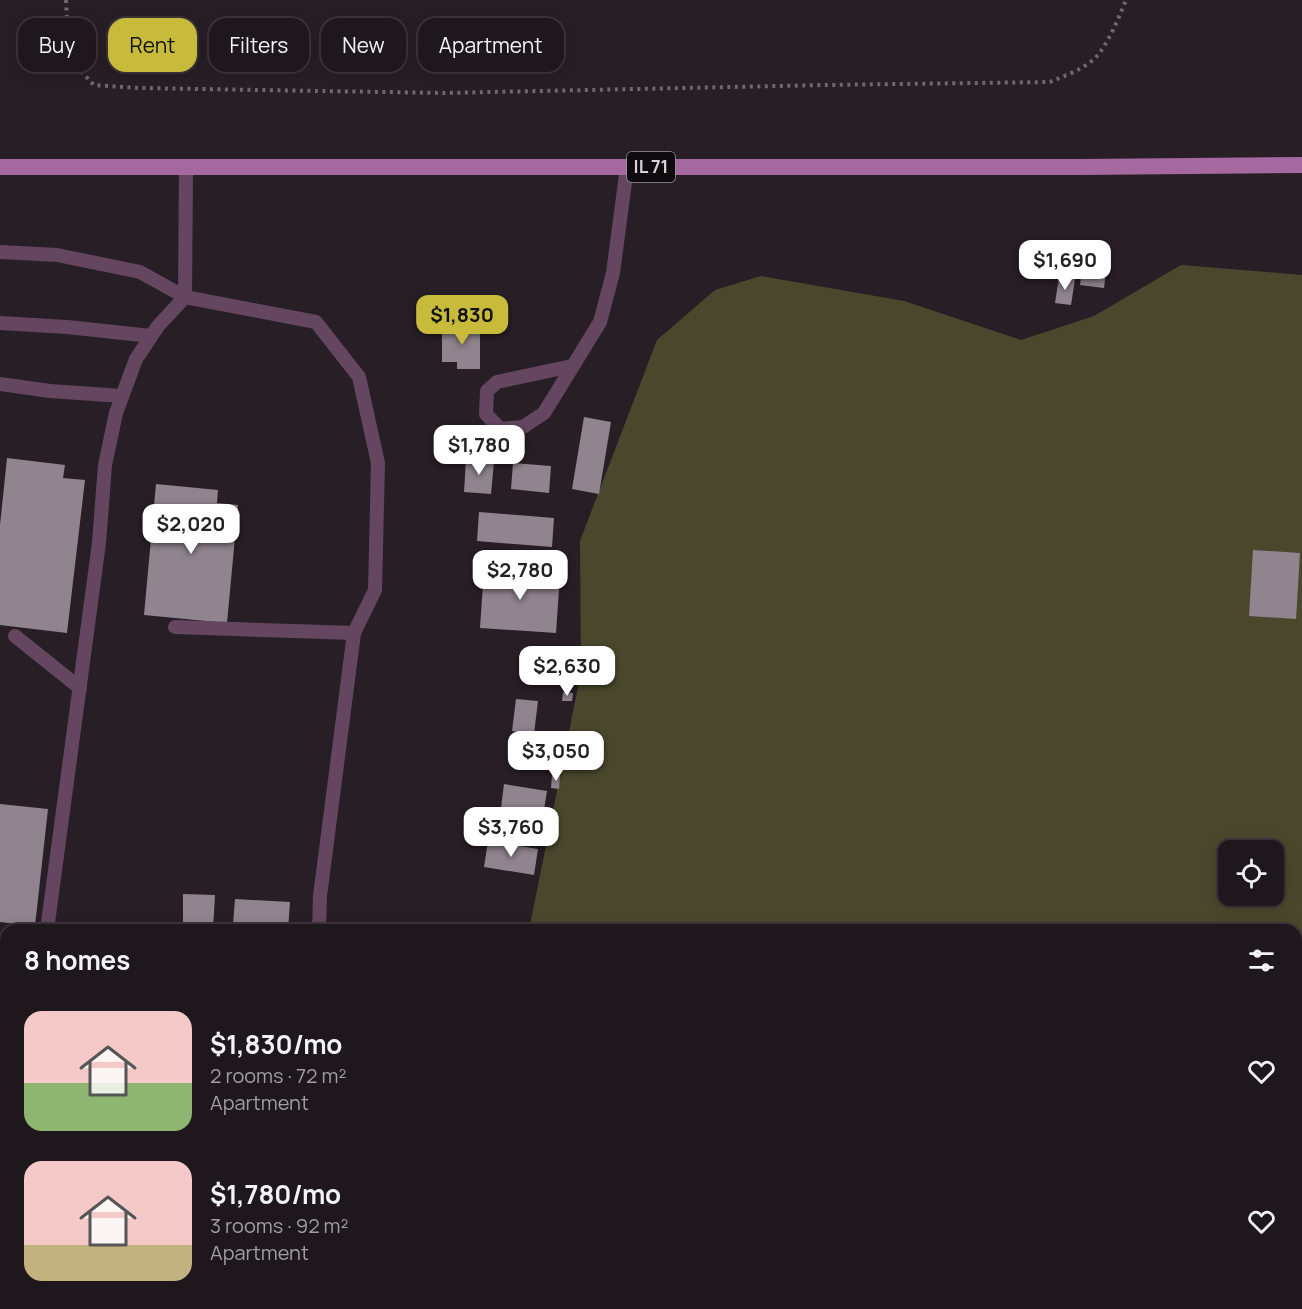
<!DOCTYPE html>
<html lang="en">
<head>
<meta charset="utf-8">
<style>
  body { margin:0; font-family:Manrope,sans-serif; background:#2b2429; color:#f1f3f6; height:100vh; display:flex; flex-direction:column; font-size:22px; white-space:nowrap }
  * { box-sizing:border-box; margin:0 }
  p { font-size:20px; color:#a19fa3 }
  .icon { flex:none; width:33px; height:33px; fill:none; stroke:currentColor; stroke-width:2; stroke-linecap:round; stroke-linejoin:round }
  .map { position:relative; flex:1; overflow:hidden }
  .sheet { position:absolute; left:0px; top:924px; width:1302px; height:386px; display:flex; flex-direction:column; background:#1e171c; border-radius:18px 18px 0 0; box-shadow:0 3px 15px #0003,0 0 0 2px #3c363b }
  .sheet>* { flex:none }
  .guide { position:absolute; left:18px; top:18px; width:600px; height:54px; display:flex; gap:12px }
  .tools { position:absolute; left:1218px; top:840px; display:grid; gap:12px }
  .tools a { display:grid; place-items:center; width:66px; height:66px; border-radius:12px; background:#1e171c; box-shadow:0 3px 15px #0003,0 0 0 2px #3c363b; font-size:30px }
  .price { position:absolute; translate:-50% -51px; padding:0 14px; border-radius:12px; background:#fff; color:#222; font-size:20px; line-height:39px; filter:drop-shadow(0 2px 3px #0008) }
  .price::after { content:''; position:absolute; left:50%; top:36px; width:18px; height:14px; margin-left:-9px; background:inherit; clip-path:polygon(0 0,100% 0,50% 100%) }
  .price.selected { background:#c8bb3b; color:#111 }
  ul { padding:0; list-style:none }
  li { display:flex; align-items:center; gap:18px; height:150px; padding:0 24px }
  li span { display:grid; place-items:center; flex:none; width:168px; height:120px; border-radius:18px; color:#555 }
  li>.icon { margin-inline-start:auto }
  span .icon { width:72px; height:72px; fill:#fffc; stroke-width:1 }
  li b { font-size:26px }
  h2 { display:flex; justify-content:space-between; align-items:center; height:72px; padding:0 24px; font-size:26px }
  .chip { padding:0 21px; border-radius:18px; background:#1e171c; box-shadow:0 3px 15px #0003,0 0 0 2px #3c363b; font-size:21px; line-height:54px }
  .chip.selected { background:#c8bb3b; color:#111 }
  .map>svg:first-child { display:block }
  .green { fill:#4a482c; fill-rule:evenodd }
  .building { fill:#90848e }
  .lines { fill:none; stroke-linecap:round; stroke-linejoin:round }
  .path { stroke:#6f686e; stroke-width:4; stroke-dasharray:3 4.5; stroke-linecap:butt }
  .service { stroke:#644660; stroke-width:14 }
  .primary { stroke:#a5689f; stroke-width:16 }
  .labels { text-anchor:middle; stroke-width:6; stroke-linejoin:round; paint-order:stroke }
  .shield { fill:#0e0a0d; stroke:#9b969a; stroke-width:1.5 }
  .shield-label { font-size:18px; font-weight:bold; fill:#d8d2d7 }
</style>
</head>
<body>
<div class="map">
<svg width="1302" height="1309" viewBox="0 0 1302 1309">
  <rect width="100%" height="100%" fill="#281f26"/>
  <path class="green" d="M1181 265 1302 275V1309H763V1304H1296V930H529L581 672 580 541 657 340 715 290 761 276 904 301 1021 340 1094 316ZM1228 850H1274V896H1228Z"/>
  <g class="building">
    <polygon points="1085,243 1109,246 1104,288 1080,285"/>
    <polygon points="1059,277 1075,279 1071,305 1055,303"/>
    <polygon points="457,323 480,324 480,369 457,369 457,362 442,362 442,327 457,327"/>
    <polygon points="584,417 611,422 599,494 572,489"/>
    <polygon points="7,458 65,465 63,478 85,480 67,633 0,625 0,525"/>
    <polygon points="466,459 494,461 491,494 464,492"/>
    <polygon points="513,463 551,466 549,493 511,489"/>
    <polygon points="156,484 218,490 217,503 238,505 227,623 144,615"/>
    <polygon points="479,512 554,518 552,547 477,541"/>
    <polygon points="1253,550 1300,553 1296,619 1249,616"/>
    <polygon points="484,569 560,574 556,633 480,628"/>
    <polygon points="563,692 573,693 572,701 562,701"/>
    <polygon points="516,699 538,701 534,734 512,731"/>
    <polygon points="552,775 560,776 559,789 551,788"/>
    <polygon points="504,784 547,791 542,822 500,816"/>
    <polygon points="0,804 48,809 35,926 0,922"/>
    <polygon points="488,841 538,849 534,875 484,867"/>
    <polygon points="183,894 215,895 213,930 183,930"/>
    <polygon points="235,899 290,902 288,930 233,925"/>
  </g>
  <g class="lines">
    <path class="path" d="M66 0 68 38 73 63 94 85 139 88 444 93 826 85 1050 82C1066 75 1085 69 1097 56 1110 40 1118 19 1126 0"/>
    <g class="service">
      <polyline points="0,252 57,255 140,272 185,297 316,322 359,377 378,463 375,590 354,633 320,896 319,930"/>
      <polyline points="0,323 67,327 151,336"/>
      <polyline points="572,366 497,382 487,391 486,414 500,429 523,427 544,413 600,322 613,273 627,167"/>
      <polyline points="0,384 50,391 122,396"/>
      <polyline points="175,627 354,633"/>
      <polyline points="15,636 80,688"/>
      <polyline points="47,930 99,543 105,465 116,413 136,359 158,326 185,297 186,167"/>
    </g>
    <polyline class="primary" points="0,167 1081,167 1302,165"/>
  </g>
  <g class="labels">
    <rect class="shield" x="627" y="152" width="48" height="30" rx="4.5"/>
    <g class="shield-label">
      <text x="651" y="173">IL 71</text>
    </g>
  </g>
</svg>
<div class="tools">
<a><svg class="icon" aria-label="locate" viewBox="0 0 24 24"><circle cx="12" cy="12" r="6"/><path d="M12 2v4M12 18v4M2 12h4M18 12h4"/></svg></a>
</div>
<b class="price" style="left:1065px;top:291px">$1,690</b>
<b class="price selected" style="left:462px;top:346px">$1,830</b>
<b class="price" style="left:479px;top:476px">$1,780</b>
<b class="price" style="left:191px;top:555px">$2,020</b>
<b class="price" style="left:520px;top:601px">$2,780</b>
<b class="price" style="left:567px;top:697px">$2,630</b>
<b class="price" style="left:556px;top:782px">$3,050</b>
<b class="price" style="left:511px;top:858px">$3,760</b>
<div class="guide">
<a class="chip">Buy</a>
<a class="chip selected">Rent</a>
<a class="chip">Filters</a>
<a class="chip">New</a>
<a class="chip">Apartment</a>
</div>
<section class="sheet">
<h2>8 homes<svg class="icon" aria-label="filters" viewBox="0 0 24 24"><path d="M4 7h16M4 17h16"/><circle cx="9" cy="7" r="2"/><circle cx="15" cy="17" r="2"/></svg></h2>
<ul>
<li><span style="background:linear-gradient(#f6c9c9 60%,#8fb573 0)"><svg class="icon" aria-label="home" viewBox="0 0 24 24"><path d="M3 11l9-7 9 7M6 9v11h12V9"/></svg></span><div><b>$1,830/mo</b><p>2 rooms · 72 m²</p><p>Apartment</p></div><svg class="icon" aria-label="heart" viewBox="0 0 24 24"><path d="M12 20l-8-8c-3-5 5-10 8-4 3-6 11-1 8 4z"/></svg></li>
<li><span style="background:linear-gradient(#f6c9c9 70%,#c2b280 0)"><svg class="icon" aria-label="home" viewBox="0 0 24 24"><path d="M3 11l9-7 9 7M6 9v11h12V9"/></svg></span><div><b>$1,780/mo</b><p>3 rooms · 92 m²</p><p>Apartment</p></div><svg class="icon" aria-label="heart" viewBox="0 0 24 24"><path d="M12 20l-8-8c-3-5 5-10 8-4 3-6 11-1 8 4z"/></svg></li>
</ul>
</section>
</div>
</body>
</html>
